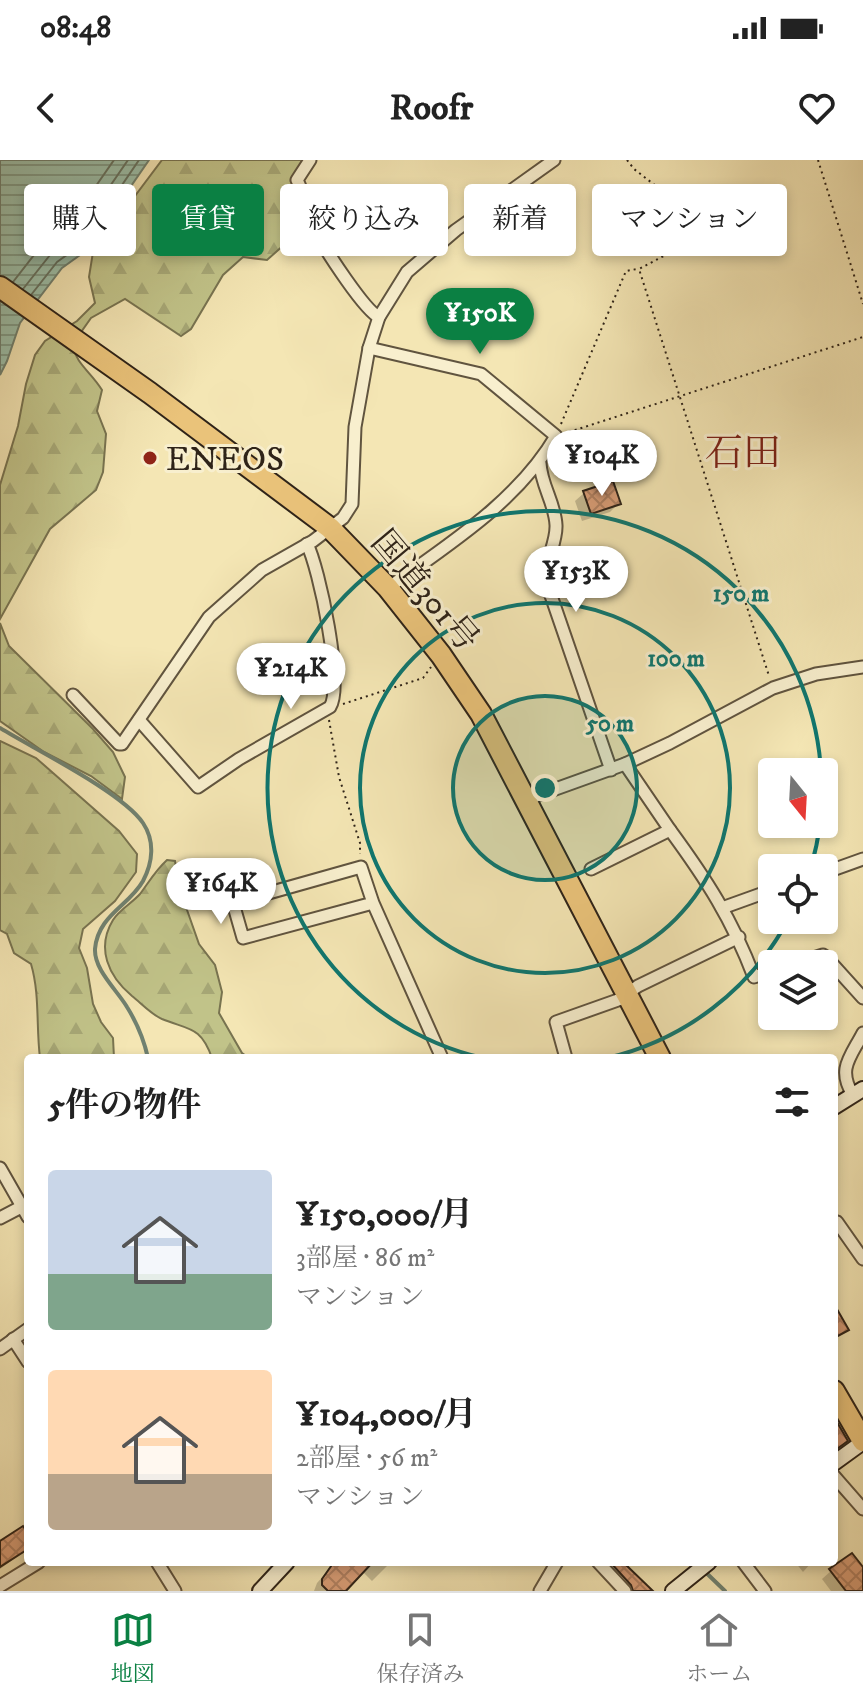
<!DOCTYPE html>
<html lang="ja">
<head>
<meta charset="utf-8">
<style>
  body { margin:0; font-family:"IM FELL DW Pica","Noto Serif JP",serif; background:#f6f6f6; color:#222; height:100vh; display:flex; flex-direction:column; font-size:30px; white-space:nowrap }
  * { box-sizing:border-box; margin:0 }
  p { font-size:26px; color:#767676 }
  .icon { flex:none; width:44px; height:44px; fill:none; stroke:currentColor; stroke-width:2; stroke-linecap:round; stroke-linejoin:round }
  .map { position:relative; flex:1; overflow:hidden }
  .details { position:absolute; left:24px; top:894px; width:814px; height:512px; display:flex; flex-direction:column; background:#fff; border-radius:8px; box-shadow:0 4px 12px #0003 }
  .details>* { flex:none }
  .top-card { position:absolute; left:24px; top:24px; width:816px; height:72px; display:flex; gap:16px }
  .needle { width:52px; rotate:162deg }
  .fabs { position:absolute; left:758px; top:598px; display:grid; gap:16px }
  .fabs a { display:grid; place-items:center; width:80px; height:80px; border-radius:8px; background:#fff; box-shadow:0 4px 12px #0003; font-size:40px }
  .price { position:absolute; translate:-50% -68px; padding:0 18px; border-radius:28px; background:#fff; color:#222; font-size:26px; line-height:52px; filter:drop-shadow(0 2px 4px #0008) }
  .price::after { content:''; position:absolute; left:50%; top:48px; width:24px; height:18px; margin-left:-12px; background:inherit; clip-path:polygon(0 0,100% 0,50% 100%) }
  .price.selected { background:#0b8043; color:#fff }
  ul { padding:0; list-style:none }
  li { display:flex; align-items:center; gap:24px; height:200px; padding:0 24px }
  li span { display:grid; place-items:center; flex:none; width:224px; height:160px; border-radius:8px; color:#555 }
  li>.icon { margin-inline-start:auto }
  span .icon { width:96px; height:96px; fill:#fffc; stroke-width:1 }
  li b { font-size:34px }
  h2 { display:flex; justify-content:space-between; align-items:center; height:96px; padding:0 24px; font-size:34px }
  .pill { padding:0 28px; border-radius:8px; background:#fff; box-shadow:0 4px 12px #0003; font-size:28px; line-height:72px }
  .pill.selected { background:#0b8043; color:#fff }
  .status { display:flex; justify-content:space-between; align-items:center; height:56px; padding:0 40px; background:#fff; direction:ltr }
  .status svg { height:22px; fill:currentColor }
  header { display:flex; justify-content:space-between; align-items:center; height:104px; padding:0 24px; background:#fff; font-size:36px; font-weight:700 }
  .tab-bar { display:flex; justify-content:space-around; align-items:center; height:112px; border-top:2px solid #e0e0e0; background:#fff; font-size:22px; color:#767676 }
  .tab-bar a { display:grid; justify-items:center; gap:4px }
  .tab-bar .selected { color:#0b8043 }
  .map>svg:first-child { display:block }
  .forest { fill:url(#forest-firs); stroke:#787350; stroke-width:2 }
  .water { fill:url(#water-rules); stroke:#708170; stroke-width:2 }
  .shadow { fill:#0003 }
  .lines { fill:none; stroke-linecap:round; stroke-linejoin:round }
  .shore { stroke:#657261; stroke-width:2 }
  .stream { stroke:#708170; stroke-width:4 }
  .building { fill:url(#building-cross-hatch); stroke:#2e2318; stroke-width:2 }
  .street-casing { stroke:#60543f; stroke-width:15 }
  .secondary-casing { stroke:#2e2318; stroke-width:18 }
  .highway-casing { stroke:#2e2318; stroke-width:24 }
  .path { stroke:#2e2318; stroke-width:2; stroke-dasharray:2 4; stroke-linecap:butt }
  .street { stroke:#f8efce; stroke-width:11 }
  .secondary { stroke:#f8efce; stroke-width:14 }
  .highway { stroke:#eac37a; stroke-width:20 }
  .ring { fill:none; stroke:#0f766e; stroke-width:4 }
  .poi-dot { fill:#8f2418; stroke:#f8efce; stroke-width:3 }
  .labels { text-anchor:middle; stroke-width:6; stroke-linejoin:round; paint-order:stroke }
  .poi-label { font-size:34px; fill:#2e2318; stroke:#f8efce; text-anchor:start }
  .street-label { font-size:34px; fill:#2e2318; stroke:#f8efce }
  .quarter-label { font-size:38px; fill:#7a1f14; stroke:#f8efce }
  .centre { fill:#0f766e; stroke:#f8efce; stroke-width:4 }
  .ring-label { font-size:24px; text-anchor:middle; font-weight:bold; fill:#0f766e; stroke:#f8efce; stroke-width:6; stroke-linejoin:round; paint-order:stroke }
</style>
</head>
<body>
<div class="status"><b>08:48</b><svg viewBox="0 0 49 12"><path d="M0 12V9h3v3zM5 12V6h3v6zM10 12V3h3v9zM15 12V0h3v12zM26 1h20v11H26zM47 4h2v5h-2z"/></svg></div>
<header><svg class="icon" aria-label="back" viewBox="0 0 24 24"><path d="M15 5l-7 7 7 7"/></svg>Roofr<svg class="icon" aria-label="heart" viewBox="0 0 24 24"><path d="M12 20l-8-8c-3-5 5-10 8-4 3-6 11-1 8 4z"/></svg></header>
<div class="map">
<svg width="863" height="1431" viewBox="0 0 863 1431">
  <defs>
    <pattern id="forest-firs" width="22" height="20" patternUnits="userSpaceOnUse" patternTransform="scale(2)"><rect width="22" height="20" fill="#c1c389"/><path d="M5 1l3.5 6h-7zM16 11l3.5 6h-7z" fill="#a6a776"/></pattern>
    <pattern id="water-rules" width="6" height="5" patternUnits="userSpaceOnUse" patternTransform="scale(2)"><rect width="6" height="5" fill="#9cc0aa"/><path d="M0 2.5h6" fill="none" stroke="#809c89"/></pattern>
    <pattern id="building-cross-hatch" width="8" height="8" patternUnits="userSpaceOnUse" patternTransform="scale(2)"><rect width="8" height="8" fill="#d89d76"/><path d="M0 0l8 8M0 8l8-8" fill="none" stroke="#b08060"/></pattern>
  </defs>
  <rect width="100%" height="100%" fill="#f4e6b4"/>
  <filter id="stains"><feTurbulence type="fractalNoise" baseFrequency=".0025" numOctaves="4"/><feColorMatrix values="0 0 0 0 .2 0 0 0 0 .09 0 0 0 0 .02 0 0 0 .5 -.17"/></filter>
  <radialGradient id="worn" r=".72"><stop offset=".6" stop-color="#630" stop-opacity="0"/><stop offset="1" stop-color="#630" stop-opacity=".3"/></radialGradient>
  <g class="forest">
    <path d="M162 0H302L291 33 295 75 267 100 243 97 223 115 191 169 181 176 125 139 91 158 72 185C77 205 91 212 102 230L97 251 106 274 103 312 96 330 50 369 0 459V325L18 266 26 224 35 195 45 181 77 161 95 143 89 117 93 92Z"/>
    <polygon points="0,463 9,486 93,569 113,592 125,617 122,639 91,616 44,592 0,561"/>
    <path d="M0 581 36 598 119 671 137 694 136 712 115 741 83 769 79 788 87 808 93 844 101 862 113 878 114 898H40C36 867 40 834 31 804L14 793 7 774 0 770Z"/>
    <path d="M167 700 175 701 180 730 199 784 215 805 222 832 219 853 242 893 249 898H212C201 866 189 870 162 859 151 854 141 843 132 836 108 816 96 788 113 760 119 750 132 743 140 734 149 722 155 711 167 700Z"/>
  </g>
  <polygon class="water" points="0,0 149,0 87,90 62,108 20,163 7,201 0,215"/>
  <g class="shadow">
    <polygon points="612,324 619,343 610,352 582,361 575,341 584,333"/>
    <polygon points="28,1377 28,1388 0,1409 0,1383"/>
    <polygon points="336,1402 391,1402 372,1421 362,1411 344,1431 314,1431 317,1423"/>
    <polygon points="602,1402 620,1402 650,1431 618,1431"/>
    <polygon points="795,1402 812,1402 803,1412"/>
    <polygon points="863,1410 863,1431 831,1431 822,1419 831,1411"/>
  </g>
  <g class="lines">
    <g class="shore">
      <polyline points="13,122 41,86 66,69 114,0"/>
      <polyline points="23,129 50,95 75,77 128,0"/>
      <polyline points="31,135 57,102 82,84 139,0"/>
    </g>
    <g class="stream">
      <path d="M0 568C34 589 122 632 143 663 155 681 153 702 143 721 129 746 98 755 95 789 94 810 117 830 127 847 137 863 144 880 148 898"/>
      <polyline points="695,1402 725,1431"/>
    </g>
  </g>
  <g class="building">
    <polygon points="613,321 621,344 591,354 583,331"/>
    <polygon points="834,1144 849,1170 834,1178"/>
    <polygon points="834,1257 848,1281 834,1291"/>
    <polygon points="23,1366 28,1373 28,1389 0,1407 0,1381"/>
    <polygon points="852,1393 863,1407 863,1431 846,1431 829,1409"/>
    <polygon points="334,1402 373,1402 346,1431 328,1431 322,1425 322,1419"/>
    <polygon points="610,1402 623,1402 653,1431 633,1431 631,1425"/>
  </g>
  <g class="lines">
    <defs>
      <g id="street">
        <path d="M310 0 297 20C306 38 309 57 318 75 326 91 365 151 379 157"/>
        <path d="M369 188 481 214 556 276C517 342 449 384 388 428"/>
        <path d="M540 303C541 325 555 343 556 365 557 384 544 401 546 421L611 610"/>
        <polyline points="73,535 119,584 122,584 209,457 262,410 313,381 343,358 352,344 355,267 369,188 379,157 407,112 456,70 554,0"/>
        <path d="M139 560 198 627 239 599 330 547C344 526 319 407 307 384"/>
        <polyline points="525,640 625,604 670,583 773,528 816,514 863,507"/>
        <path d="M670 670C706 719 732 759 754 817L772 811"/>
        <polyline points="591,709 670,670 625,604"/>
        <polyline points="824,713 863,699"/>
        <polyline points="373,743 243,778 233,743 361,707 373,743 442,898"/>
        <polyline points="722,748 772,730"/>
        <polyline points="795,804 823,795 826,797 863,838"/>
        <polyline points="566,898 556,862 618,840 638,826 739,777"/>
        <path d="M853 935C837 909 850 898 863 873"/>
        <polyline points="0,1008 28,1057"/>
        <polyline points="0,1058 23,1046"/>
        <polyline points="837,1062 863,1099"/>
        <polyline points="13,1179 28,1202"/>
        <polyline points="0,1189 28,1169"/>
        <polyline points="834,1316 863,1349"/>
        <polyline points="157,1402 175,1431"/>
        <polyline points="598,1402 625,1431"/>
        <polyline points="743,1402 765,1431"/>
        <polyline points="0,1426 39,1402"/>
        <polyline points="540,1431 557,1402"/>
      </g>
      <g id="secondary">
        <polyline points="834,947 863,929"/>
        <polyline points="834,1303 863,1282"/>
        <polyline points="260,1431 287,1402"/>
        <polyline points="673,1431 709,1402"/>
      </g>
      <g id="highway">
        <polyline points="0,127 150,233 330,368 388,428 441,495 481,554 660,898"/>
        <polyline points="834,1231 863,1281"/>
      </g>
    </defs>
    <use href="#street" class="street-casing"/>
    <use href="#secondary" class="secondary-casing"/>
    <use href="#highway" class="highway-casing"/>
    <g class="path">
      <polyline points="627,0 634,9 692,54 675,90 639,109 769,516"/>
      <polyline points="818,0 863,144"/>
      <polyline points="561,264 626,111 637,109"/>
      <polyline points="569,272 863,177"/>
      <polyline points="343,544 423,518 431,507"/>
      <polyline points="329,560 339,617 360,683 360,694"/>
    </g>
    <use href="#street" class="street"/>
    <use href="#secondary" class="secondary"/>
    <use href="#highway" class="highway"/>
  </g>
  <circle cx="545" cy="628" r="92" fill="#0f766e" fill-opacity=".12"/>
  <g class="ring">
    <circle cx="545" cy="628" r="92"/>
    <circle cx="545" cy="628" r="185"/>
    <path d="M820 664A277 277 0 0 1 811 707M788 760A277 277 0 0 1 607 898M483 898A277 277 0 1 1 821 611"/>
  </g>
  <circle class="poi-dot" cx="150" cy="298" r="8"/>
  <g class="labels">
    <g class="poi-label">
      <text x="166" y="310">ENEOS</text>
    </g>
    <g class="street-label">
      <text transform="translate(426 430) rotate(50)" y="12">国道301号</text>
    </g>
    <g class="quarter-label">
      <text x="743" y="305">石田</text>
    </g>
  </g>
  <circle cx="545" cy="628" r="12" class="centre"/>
  <g class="ring-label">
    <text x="741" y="441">150 m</text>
    <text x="676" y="506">100 m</text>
    <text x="610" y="571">50 m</text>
  </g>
  <rect width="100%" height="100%" filter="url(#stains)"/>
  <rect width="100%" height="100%" fill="url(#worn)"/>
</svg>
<div class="fabs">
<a><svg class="needle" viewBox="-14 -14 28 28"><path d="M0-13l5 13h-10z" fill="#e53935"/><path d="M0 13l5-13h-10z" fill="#767676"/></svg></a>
<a><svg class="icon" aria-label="locate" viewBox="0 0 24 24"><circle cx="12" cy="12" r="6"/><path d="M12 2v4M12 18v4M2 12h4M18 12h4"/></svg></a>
<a><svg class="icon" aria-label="layers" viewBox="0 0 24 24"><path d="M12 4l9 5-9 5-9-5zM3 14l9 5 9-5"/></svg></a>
</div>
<b class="price selected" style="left:480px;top:196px">¥150K</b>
<b class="price" style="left:602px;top:338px">¥104K</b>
<b class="price" style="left:576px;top:454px">¥153K</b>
<b class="price" style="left:291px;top:551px">¥214K</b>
<b class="price" style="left:221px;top:766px">¥164K</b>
<div class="top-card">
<a class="pill">購入</a>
<a class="pill selected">賃貸</a>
<a class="pill">絞り込み</a>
<a class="pill">新着</a>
<a class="pill">マンション</a>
</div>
<section class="details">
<h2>5件の物件<svg class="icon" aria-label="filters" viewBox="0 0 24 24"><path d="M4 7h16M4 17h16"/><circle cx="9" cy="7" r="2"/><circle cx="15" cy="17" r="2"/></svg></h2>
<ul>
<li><span style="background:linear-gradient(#c9d6e8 65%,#7fa58c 0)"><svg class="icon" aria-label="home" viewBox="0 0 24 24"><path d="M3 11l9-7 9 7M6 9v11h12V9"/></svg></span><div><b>¥150,000/月</b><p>3部屋 · 86 m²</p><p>マンション</p></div></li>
<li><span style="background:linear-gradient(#ffd9b3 65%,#b9a48a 0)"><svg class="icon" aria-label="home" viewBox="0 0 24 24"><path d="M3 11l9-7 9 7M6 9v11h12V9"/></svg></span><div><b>¥104,000/月</b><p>2部屋 · 56 m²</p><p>マンション</p></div></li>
</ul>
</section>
</div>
<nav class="tab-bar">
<a class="selected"><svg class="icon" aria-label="map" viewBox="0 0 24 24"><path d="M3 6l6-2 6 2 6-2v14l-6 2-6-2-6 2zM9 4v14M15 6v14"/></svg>地図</a>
<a><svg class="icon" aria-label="saved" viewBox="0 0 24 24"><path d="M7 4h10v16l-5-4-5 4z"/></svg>保存済み</a>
<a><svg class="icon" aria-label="home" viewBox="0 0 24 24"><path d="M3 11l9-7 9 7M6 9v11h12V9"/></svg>ホーム</a>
</nav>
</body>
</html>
